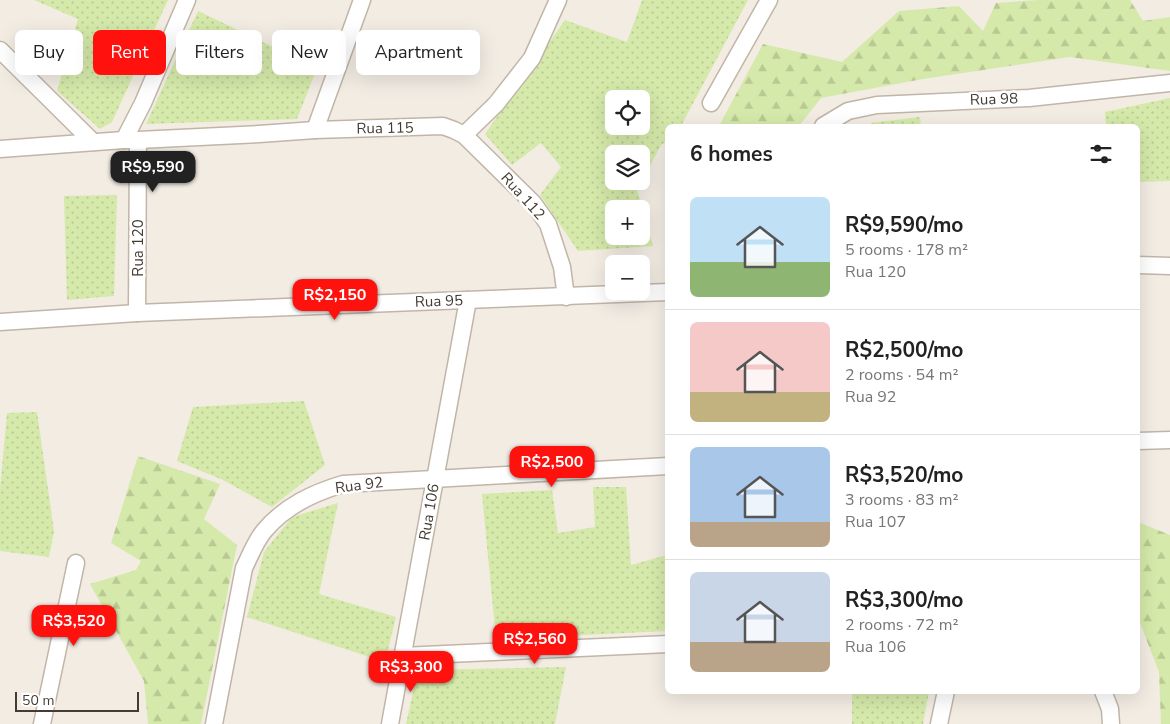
<!DOCTYPE html>
<html lang="en">
<head>
<meta charset="utf-8">
<style>
  body { margin:0; font-family:"Nunito Sans",sans-serif; background:#f2f2f2; color:#222; height:100vh; display:flex; flex-direction:column; font-size:19px; white-space:nowrap }
  * { box-sizing:border-box; margin:0 }
  p { font-size:16px; color:#767676 }
  .icon { flex:none; width:28px; height:28px; fill:none; stroke:currentColor; stroke-width:2; stroke-linecap:round; stroke-linejoin:round }
  .map { position:relative; flex:1; overflow:hidden }
  .details { position:absolute; left:665px; top:124px; width:475px; height:570px; display:flex; flex-direction:column; background:#fff; border-radius:8px; box-shadow:0 5px 20px #0002 }
  .details>* { flex:none }
  .banner { position:absolute; left:15px; top:30px; width:475px; height:45px; display:flex; gap:10px }
  .tools { position:absolute; left:605px; top:90px; display:grid; gap:10px }
  .tools a { display:grid; place-items:center; width:45px; height:45px; border-radius:8px; background:#fff; box-shadow:0 5px 20px #0002; font-size:25px }
  .scale { position:absolute; left:15px; bottom:12px; width:124px; box-sizing:border-box; padding-left:5px; border:2px solid #443b33; border-top:0; font-size:14px; line-height:18px; white-space:nowrap; color:#443b33; -webkit-text-stroke:4px #fff; paint-order:stroke }
  .price { position:absolute; translate:-50% -42px; padding:0 11px; border-radius:10px; background:#ff110d; color:#fff; font-size:16px; line-height:32px; filter:drop-shadow(0 1px 2px #0008) }
  .price::after { content:''; position:absolute; left:50%; top:30px; width:15px; height:11px; margin-left:-8px; background:inherit; clip-path:polygon(0 0,100% 0,50% 100%) }
  .price.on { background:#222; color:#fff }
  ul { padding:0; list-style:none }
  li { display:flex; align-items:center; gap:15px; height:125px; padding:0 25px }
  li+li { border-top:1px solid #e0e0e0 }
  li span { display:grid; place-items:center; flex:none; width:140px; height:100px; border-radius:8px; color:#555 }
  li>.icon { margin-inline-start:auto }
  span .icon { width:60px; height:60px; fill:#fffc; stroke-width:1 }
  li b { font-size:21px }
  h2 { display:flex; justify-content:space-between; align-items:center; height:60px; padding:0 25px; font-size:21px }
  .tag { padding:0 18px; border-radius:8px; background:#fff; box-shadow:0 5px 20px #0002; font-size:18px; line-height:45px }
  .tag.on { background:#ff110d; color:#fff }
  .map>svg:first-child { display:block }
  .grass { fill:url(#grass-dots); fill-rule:evenodd }
  .forest { fill:url(#forest-firs) }
  .lines { fill:none; stroke-linecap:round; stroke-linejoin:round }
  .minor-casing { stroke:#c1b5a8; stroke-width:19 }
  .minor { stroke:#fff; stroke-width:16 }
  .labels { text-anchor:middle; stroke-width:5; stroke-linejoin:round; paint-order:stroke }
  .street-label { font-size:15px; fill:#443b33; stroke:#fff }
</style>
</head>
<body>
<div class="map">
<svg width="1170" height="724" viewBox="0 0 1170 724">
  <defs>
    <pattern id="grass-dots" width="8" height="8" patternUnits="userSpaceOnUse" patternTransform="scale(1.25)"><rect width="8" height="8" fill="#d5e9aa"/><path d="M2 2h.1M6 6h.1" fill="none" stroke="#b8c993" stroke-width="1.8" stroke-linecap="round"/></pattern>
    <pattern id="forest-firs" width="22" height="20" patternUnits="userSpaceOnUse" patternTransform="scale(1.25)"><rect width="22" height="20" fill="#d5e9aa"/><path d="M5 1l3.5 6h-7zM16 11l3.5 6h-7z" fill="#b8c993"/></pattern>
  </defs>
  <rect width="100%" height="100%" fill="#f2ece3"/>
  <g class="grass">
    <polygon points="34,0 168,0 112,122 100,129 57,91 78,19"/>
    <path d="M642 0H748L681 126H668L667 141 661 145 637 190 653 246 578 251 540 195 561 167 541 143 512 165 485 134 565 20 627 42ZM614 99H641V126H614ZM614 154H641V181H614ZM614 209H641V236H614Z"/>
    <polygon points="198,11 317,68 297,119 146,124"/>
    <polygon points="1170,98 1170,181 1138,182 1138,126 1106,126 1105,112"/>
    <polygon points="920,117 921,126 871,126 871,123"/>
    <polygon points="117,195 114,296 67,300 64,196"/>
    <polygon points="304,401 325,465 272,507 223,480 177,461 193,407"/>
    <polygon points="37,412 54,531 49,557 0,551 0,490 7,413"/>
    <polygon points="593,487 626,487 631,565 667,555 667,631 496,639 482,494 552,490 558,533 595,527"/>
    <polygon points="338,503 319,594 396,617 385,662 247,617 264,552 292,517"/>
    <polygon points="566,667 555,724 406,724 418,670"/>
    <polygon points="852,691 929,691 923,724 852,724"/>
  </g>
  <g class="forest">
    <polygon points="1039,0 1130,0 1143,21 1170,17 1170,71 1070,57 923,79 821,98 799,126 719,126 763,44 842,62 899,11 959,6 983,31 996,3"/>
    <polygon points="138,456 220,484 204,519 237,545 201,724 148,724 144,681 90,584 136,570 141,561 111,543"/>
    <polygon points="1138,522 1170,535 1170,724 1161,724 1159,672 1138,618"/>
  </g>
  <g class="lines">
    <defs>
      <g id="minor">
        <polyline points="0,50 93,142"/>
        <polyline points="711,103 769,0"/>
        <polyline points="823,126 848,111 877,105 1029,98 1170,83"/>
        <polyline points="315,130 362,0"/>
        <polyline points="464,135 496,104 532,58 558,0"/>
        <polyline points="138,140 259,134 315,130 443,126 454,130 464,135 533,203 548,224 562,267 566,297"/>
        <polyline points="0,149 124,140"/>
        <polyline points="1138,265 1170,266"/>
        <polyline points="137,313 138,140 124,140 143,103 187,0"/>
        <polyline points="0,322 137,313 668,292"/>
        <polyline points="1138,441 1170,440"/>
        <polyline points="402,656 668,644"/>
        <polyline points="1103,691 1110,709 1111,724"/>
        <polyline points="42,724 76,563"/>
        <path d="M214 724 244 568C250 556 255 542 264 531 285 506 313 493 343 484L668 466"/>
        <polyline points="390,724 468,300"/>
        <polyline points="939,724 946,691"/>
      </g>
    </defs>
    <use href="#minor" class="minor-casing"/>
    <use href="#minor" class="minor"/>
  </g>
  <g class="labels">
    <g class="street-label">
      <text transform="translate(994 99) rotate(-2)" y="5">Rua 98</text>
      <text transform="translate(385 128) rotate(-1)" y="5">Rua 115</text>
      <text transform="translate(523 196) rotate(48)" y="5">Rua 112</text>
      <text transform="translate(138 248) rotate(-90)" y="5">Rua 120</text>
      <text transform="translate(439 301) rotate(-2)" y="5">Rua 95</text>
      <text transform="translate(359 485) rotate(-7)" y="5">Rua 92</text>
      <text transform="translate(429 512) rotate(-80)" y="5">Rua 106</text>
    </g>
  </g>
</svg>
<div class="tools">
<a><svg class="icon" aria-label="locate" viewBox="0 0 24 24"><circle cx="12" cy="12" r="6"/><path d="M12 2v4M12 18v4M2 12h4M18 12h4"/></svg></a>
<a><svg class="icon" aria-label="layers" viewBox="0 0 24 24"><path d="M12 4l9 5-9 5-9-5zM3 14l9 5 9-5"/></svg></a>
<a>+</a>
<a>−</a>
</div>
<div class="scale">50 m</div>
<b class="price on" style="left:153px;top:193px">R$9,590</b>
<b class="price" style="left:335px;top:321px">R$2,150</b>
<b class="price" style="left:552px;top:488px">R$2,500</b>
<b class="price" style="left:74px;top:647px">R$3,520</b>
<b class="price" style="left:535px;top:665px">R$2,560</b>
<b class="price" style="left:411px;top:693px">R$3,300</b>
<div class="banner">
<a class="tag">Buy</a>
<a class="tag on">Rent</a>
<a class="tag">Filters</a>
<a class="tag">New</a>
<a class="tag">Apartment</a>
</div>
<section class="details">
<h2>6 homes<svg class="icon" aria-label="filters" viewBox="0 0 24 24"><path d="M4 7h16M4 17h16"/><circle cx="9" cy="7" r="2"/><circle cx="15" cy="17" r="2"/></svg></h2>
<ul>
<li><span style="background:linear-gradient(#bfe0f5 65%,#8fb573 0)"><svg class="icon" aria-label="home" viewBox="0 0 24 24"><path d="M3 11l9-7 9 7M6 9v11h12V9"/></svg></span><div><b>R$9,590/mo</b><p>5 rooms · 178 m²</p><p>Rua 120</p></div></li>
<li><span style="background:linear-gradient(#f6c9c9 70%,#c2b280 0)"><svg class="icon" aria-label="home" viewBox="0 0 24 24"><path d="M3 11l9-7 9 7M6 9v11h12V9"/></svg></span><div><b>R$2,500/mo</b><p>2 rooms · 54 m²</p><p>Rua 92</p></div></li>
<li><span style="background:linear-gradient(#a9c7e8 75%,#b9a48a 0)"><svg class="icon" aria-label="home" viewBox="0 0 24 24"><path d="M3 11l9-7 9 7M6 9v11h12V9"/></svg></span><div><b>R$3,520/mo</b><p>3 rooms · 83 m²</p><p>Rua 107</p></div></li>
<li><span style="background:linear-gradient(#c9d6e8 70%,#b9a48a 0)"><svg class="icon" aria-label="home" viewBox="0 0 24 24"><path d="M3 11l9-7 9 7M6 9v11h12V9"/></svg></span><div><b>R$3,300/mo</b><p>2 rooms · 72 m²</p><p>Rua 106</p></div></li>
</ul>
</section>
</div>
</body>
</html>
